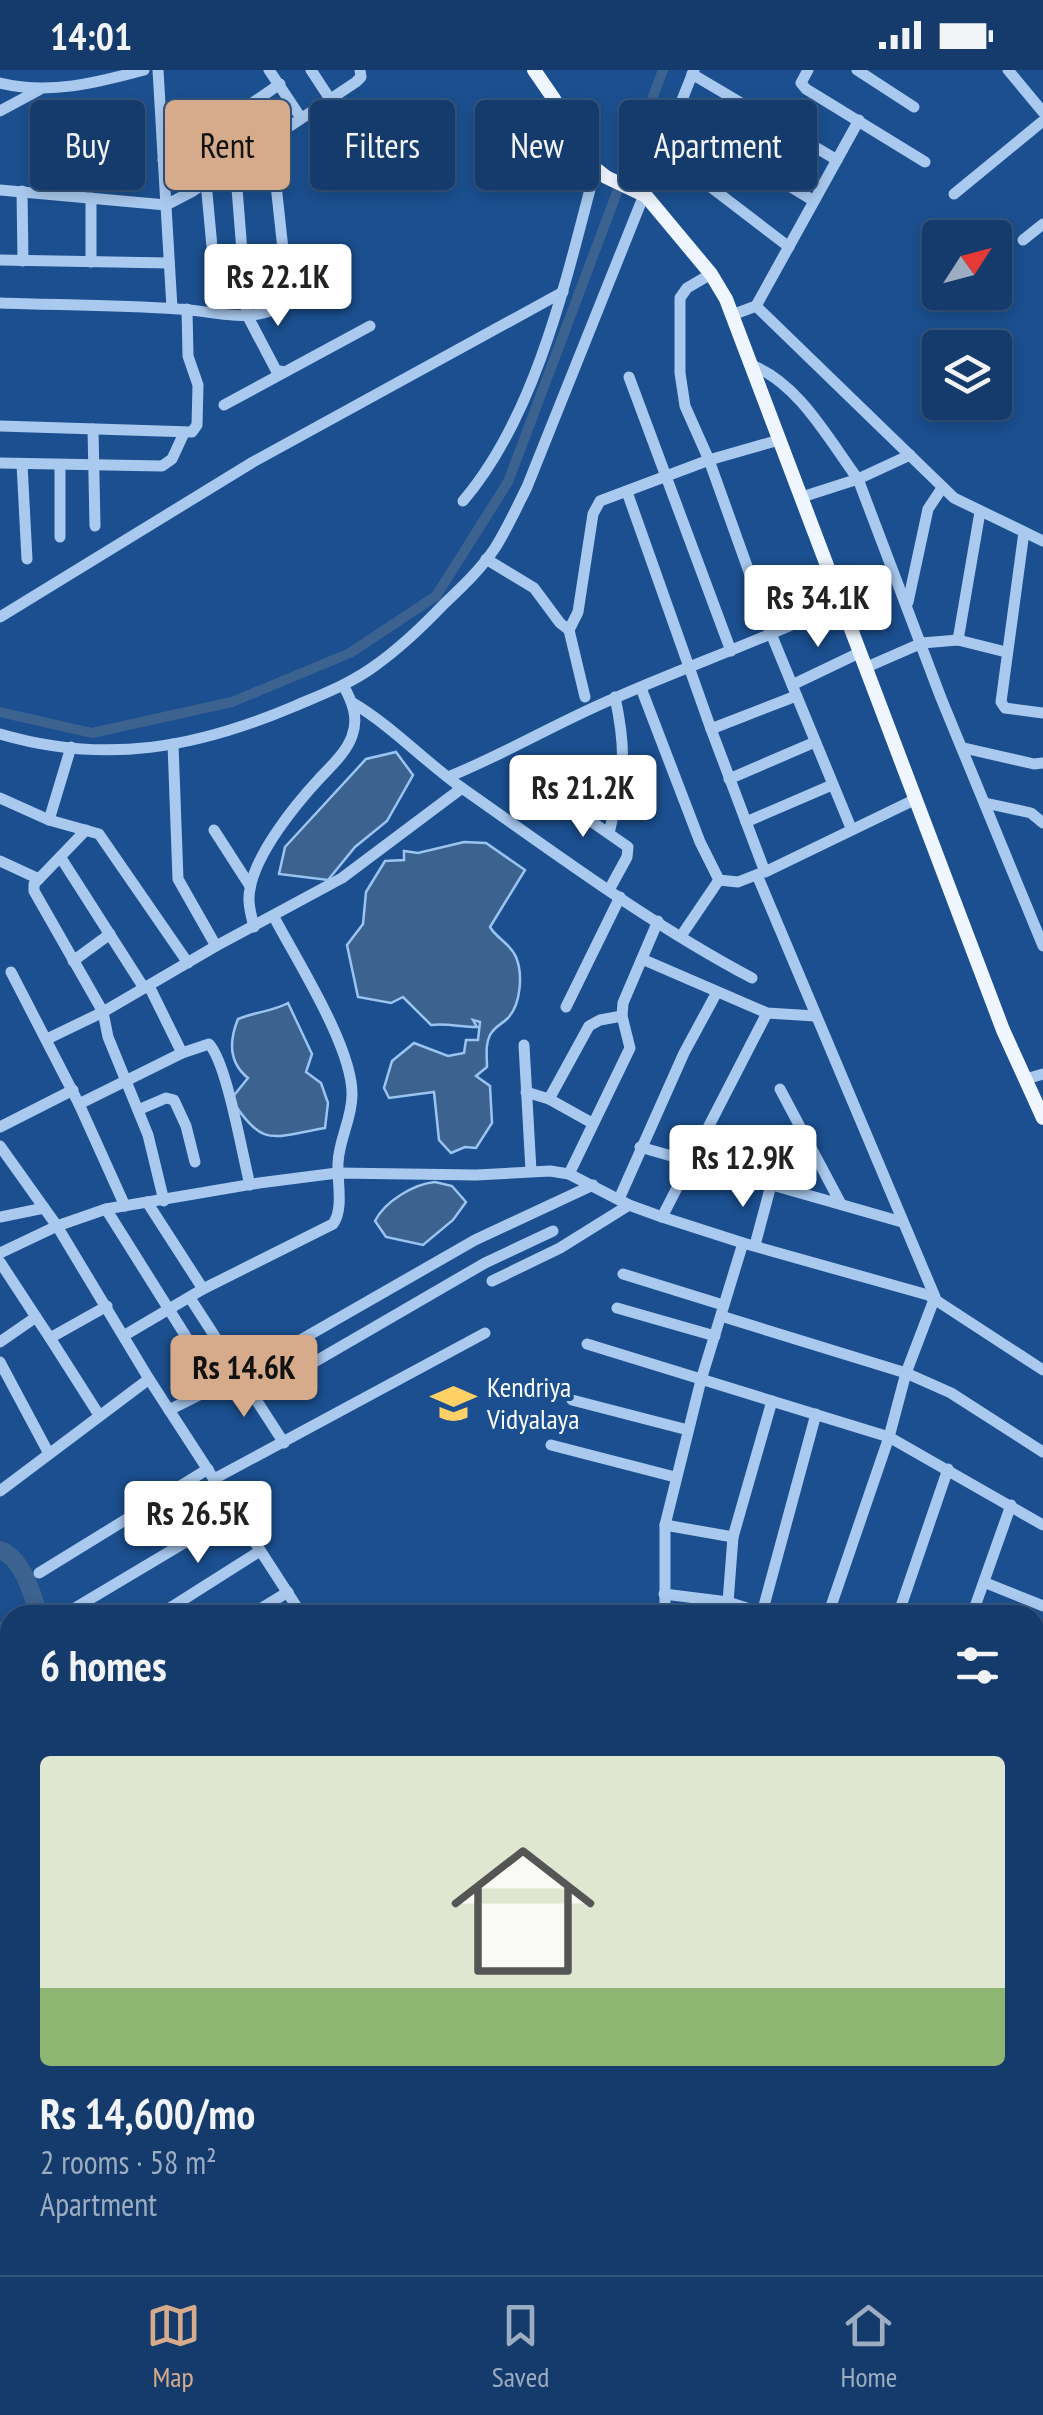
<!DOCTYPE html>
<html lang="en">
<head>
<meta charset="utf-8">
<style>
  body { margin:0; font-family:"PT Sans Narrow",sans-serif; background:#1d4271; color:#f1f3f6; height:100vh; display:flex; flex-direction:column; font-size:38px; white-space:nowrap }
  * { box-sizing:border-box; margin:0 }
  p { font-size:32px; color:#9dadc1 }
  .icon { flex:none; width:55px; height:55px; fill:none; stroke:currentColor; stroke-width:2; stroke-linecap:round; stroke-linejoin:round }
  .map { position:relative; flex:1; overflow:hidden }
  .drawer { position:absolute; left:0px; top:1535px; width:1045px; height:670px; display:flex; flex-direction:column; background:#143b6b; border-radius:30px 30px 0 0; box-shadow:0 5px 15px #0003,0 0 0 2px #33557e }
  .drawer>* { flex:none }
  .hud { position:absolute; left:30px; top:30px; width:985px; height:90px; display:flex; gap:20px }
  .needle { width:65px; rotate:54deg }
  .controls { position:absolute; left:922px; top:150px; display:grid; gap:20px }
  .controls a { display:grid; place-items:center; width:90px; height:90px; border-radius:10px; background:#143b6b; box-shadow:0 5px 15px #0003,0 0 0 2px #33557e; font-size:50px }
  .price { position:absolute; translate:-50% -85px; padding:0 22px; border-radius:10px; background:#fff; color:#222; font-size:32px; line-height:65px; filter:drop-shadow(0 2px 5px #0008) }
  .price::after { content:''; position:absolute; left:50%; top:60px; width:30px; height:22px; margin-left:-15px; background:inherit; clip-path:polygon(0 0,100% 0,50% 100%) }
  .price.on { background:#d6ab8b; color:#111 }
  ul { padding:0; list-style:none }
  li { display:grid; align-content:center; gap:20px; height:530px; padding:0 40px }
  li+li { border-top:2px solid #33557e }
  li span { display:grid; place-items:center; height:310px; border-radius:10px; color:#555 }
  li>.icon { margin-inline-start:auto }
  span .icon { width:180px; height:180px; fill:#fffc; stroke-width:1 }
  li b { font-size:42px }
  h2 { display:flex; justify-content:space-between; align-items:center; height:120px; padding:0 40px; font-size:42px }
  .tag { padding:0 35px; border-radius:10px; background:#143b6b; box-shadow:0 5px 15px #0003,0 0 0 2px #33557e; font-size:35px; line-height:90px }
  .tag.on { background:#d6ab8b; color:#111 }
  .status { display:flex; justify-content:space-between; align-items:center; height:70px; padding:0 50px; background:#143b6b; direction:ltr }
  .status svg { height:28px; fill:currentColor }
  .tabs { display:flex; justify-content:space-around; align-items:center; height:140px; border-top:2px solid #33557e; background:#143b6b; font-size:28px; color:#9dadc1 }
  .tabs a { display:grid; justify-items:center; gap:5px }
  .tabs .on { color:#d6ab8b }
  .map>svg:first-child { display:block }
  .water { fill:#3c6290; stroke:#9cc4f0; stroke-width:2.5 }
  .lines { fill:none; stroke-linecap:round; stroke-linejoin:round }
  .canal { stroke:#3c6290; stroke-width:10 }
  .river { stroke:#3c6290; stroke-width:18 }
  .minor { stroke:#a9c9ee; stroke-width:11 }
  .major { stroke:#f0f6ff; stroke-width:14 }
  .labels { text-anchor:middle; stroke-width:8; stroke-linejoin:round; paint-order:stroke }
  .poi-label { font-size:28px; fill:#fff; stroke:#1b4f8f; text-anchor:start }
</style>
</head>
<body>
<div class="status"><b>14:01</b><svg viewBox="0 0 49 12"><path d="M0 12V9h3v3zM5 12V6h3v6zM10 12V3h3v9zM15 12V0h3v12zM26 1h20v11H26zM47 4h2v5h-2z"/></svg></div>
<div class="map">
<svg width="1043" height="2205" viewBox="0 0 1043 2205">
  <rect width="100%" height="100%" fill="#1b4f8f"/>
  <g class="water">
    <polygon points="396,682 413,705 387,751 355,777 328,810 279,804 285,777 366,689"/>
    <path d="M464 772 486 773 525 800 490 857C497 869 510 873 516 887 523 904 521 934 508 948 501 955 495 956 490 965 485 975 487 986 487 997L476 1006 490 1016 492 1053 476 1078 465 1077 451 1083 439 1070 434 1022 389 1028 384 1018 392 991 414 973 448 986 464 983 466 970H478L480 952 473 950 477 957C460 957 447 953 431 955L403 927 391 933 358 927 347 875 363 854 366 822 385 791 404 790V781L418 783Z"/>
    <path d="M288 933 312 984 306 1002 321 1013 328 1033 325 1058C271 1067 264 1079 231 1029L248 1008C228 992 229 971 238 949 255 942 274 941 288 933Z"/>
    <path d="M435 1112 452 1116 466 1132 453 1150 423 1175 386 1167 375 1151C385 1131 414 1114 435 1112Z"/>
  </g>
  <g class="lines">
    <polyline class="canal" points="0,642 92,663 232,632 350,583 436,526 508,412 663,0"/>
    <g class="river">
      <path d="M0 1480C23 1489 32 1523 39 1545"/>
      <polyline points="356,2195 363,2205"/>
    </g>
    <g class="minor">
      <polyline points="158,0 172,238"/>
      <polyline points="269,0 301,48"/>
      <polyline points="311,0 330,29"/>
      <polyline points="808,0 801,13 806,19 925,92"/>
      <polyline points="857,0 914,37"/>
      <polyline points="1008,0 1043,42"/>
      <polyline points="692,4 837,90"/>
      <path d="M0 13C49 25 96 13 144 0"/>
      <polyline points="0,41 39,20"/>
      <polyline points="675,46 814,131"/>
      <polyline points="660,83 695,105 789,177"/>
      <polyline points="163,90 184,80 280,14"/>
      <polyline points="235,93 247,245 277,302 281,301"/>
      <polyline points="206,112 218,242"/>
      <polyline points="0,120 166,135 193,121 356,12 361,7 360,0"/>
      <polyline points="22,121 23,191"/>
      <polyline points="954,124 1043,51"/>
      <polyline points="1023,170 1043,154"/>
      <polyline points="0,190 169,193"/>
      <polyline points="91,192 91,128"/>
      <polyline points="711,204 687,218 680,228 680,303 685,336 709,390 772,566 851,758"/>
      <path d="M0 233C59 235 119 235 178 239 205 240 237 250 263 243 277 240 286 230 287 216L271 69"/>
      <polyline points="756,236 954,428 1043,471"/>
      <polyline points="732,245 756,236 859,50"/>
      <path d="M751 295C798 312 829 370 858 409L802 427"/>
      <polyline points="629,307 731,581"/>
      <polyline points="224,335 370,256"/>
      <polyline points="0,356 192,362 197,355 198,315 188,286 187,239"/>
      <polyline points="93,359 95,456"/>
      <polyline points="910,385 858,409 941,628 1043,876"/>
      <polyline points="0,393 162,396 172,389 184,363"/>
      <polyline points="22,394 27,489"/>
      <polyline points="627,422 711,659 765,802 916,729"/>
      <path d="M463 431C536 346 567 207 595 100"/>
      <polyline points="1024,462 1001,632 1005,638 1043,643"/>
      <polyline points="60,467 60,395"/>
      <polyline points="486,489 534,518 560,553 569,560 585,627"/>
      <polyline points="908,532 928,439 942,418"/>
      <polyline points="0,547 253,392 563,222"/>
      <polyline points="569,560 578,542 593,444 600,431 709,390 779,370"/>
      <polyline points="958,570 980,442"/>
      <polyline points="867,597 922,573 958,570 1006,582"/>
      <polyline points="792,615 861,582"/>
      <polyline points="641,618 700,772 719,810 738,812 761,803"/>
      <path d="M353 633C393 657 424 691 462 718 556 784 650 854 752 908"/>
      <polyline points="711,659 796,626"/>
      <path d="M0 664C106 695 196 678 295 636 323 624 352 613 376 595 401 577 423 556 444 534 462 517 481 499 495 478 507 459 517 437 527 417L694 0"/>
      <polyline points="173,674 178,809 216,876"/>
      <polyline points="964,678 1034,694 1043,693"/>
      <path d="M448 707C505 684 558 652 615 628 690 595 768 568 842 532"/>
      <polyline points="729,709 815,672"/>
      <polyline points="549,722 628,777 627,787 609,820"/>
      <polyline points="0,728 49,750 99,764 188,893"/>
      <polyline points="985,733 1031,743 1043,753"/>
      <polyline points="49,750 71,677"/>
      <polyline points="746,752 832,715"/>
      <polyline points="86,760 34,814 34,821 103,942 108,967 148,1065 164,1131"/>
      <polyline points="214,760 250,816"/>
      <path d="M609 763C623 704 628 688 615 627"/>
      <polyline points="61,788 144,918"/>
      <polyline points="0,791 39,809"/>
      <polyline points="757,805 935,1227 906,1303 889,1367 828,1545"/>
      <path d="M254 857C251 844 247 832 250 819 256 783 295 735 319 709 331 696 346 683 352 666 359 648 352 631 343 615"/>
      <polyline points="681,866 719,810"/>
      <polyline points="642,889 767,943 815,946"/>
      <polyline points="73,891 110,864"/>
      <polyline points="11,902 79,1034 125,1136"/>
      <polyline points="149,916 182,983"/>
      <polyline points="566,937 620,827"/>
      <polyline points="47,969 103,942 216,876 342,808 462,718"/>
      <polyline points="524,975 531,1101"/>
      <polyline points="1026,1009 1043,1004"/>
      <polyline points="780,1019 841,1134"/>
      <polyline points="526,1022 549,1029 592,1053"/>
      <polyline points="549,1029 589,956 600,950 622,946"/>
      <path d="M79 1034 182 983 209 974C227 993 242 1084 250 1115"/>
      <polyline points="138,1040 166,1028 174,1030 186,1056 195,1092"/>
      <polyline points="0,1057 73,1020"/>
      <polyline points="0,1076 57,1156 149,1309 302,1545"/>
      <polyline points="640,1077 902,1152"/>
      <polyline points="569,1104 630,978 622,946 623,933 658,851"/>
      <polyline points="619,1129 684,983 717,922"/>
      <polyline points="147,1132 203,1219"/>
      <polyline points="106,1139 217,1316"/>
      <polyline points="0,1147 44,1138"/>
      <polyline points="662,1147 767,943"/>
      <polyline points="755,1175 771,1115"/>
      <polyline points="0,1183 57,1156 106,1139 259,1113 337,1103 476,1105 550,1101 569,1104 629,1135 662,1147 743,1173 928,1225 1043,1300"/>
      <polyline points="0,1192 36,1247"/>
      <polyline points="623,1204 723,1235"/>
      <polyline points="492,1211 560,1178 629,1135"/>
      <polyline points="190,1228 284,1373"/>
      <polyline points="617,1238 715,1266"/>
      <polyline points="721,1246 906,1303 951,1323 1043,1382"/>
      <path d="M125 1265 203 1219 333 1154C344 1139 337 1112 338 1093 339 1069 352 1049 352 1025 353 978 297 891 274 847"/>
      <polyline points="50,1268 99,1345"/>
      <polyline points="0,1272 36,1247 50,1268 107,1236"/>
      <polyline points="587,1274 889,1367 1043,1455"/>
      <polyline points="0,1292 48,1382"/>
      <polyline points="254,1327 485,1193 553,1161"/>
      <polyline points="572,1330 688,1360"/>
      <polyline points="169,1340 241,1304 475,1170 593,1115"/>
      <polyline points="551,1375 675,1407"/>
      <polyline points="214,1409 485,1263"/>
      <polyline points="0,1421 149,1309"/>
      <polyline points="665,1455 733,1467"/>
      <polyline points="39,1503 208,1399"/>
      <polyline points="986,1513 1043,1536"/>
      <polyline points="664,1524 728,1532 762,1543"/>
      <polyline points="728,1532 733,1467 772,1331"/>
      <polyline points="70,1541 236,1442"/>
      <polyline points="159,1545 260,1481"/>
      <polyline points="250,1545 288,1522"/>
      <polyline points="665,1545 665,1455 701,1310 743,1173"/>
      <polyline points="770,1545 762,1543 816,1344"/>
      <polyline points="898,1545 948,1399"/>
      <polyline points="972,1545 1011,1435"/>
      <polyline points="0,1558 10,1587"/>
      <polyline points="0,1609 10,1588"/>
      <polyline points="0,1639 10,1655"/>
      <polyline points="1035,1665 1043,1661"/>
      <polyline points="1035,1749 1043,1744"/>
      <polyline points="1035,1830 1043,1817"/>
      <polyline points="1035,1868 1043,1869"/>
      <polyline points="1035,1893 1043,1899"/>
      <polyline points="1035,1948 1043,1950"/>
      <polyline points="392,2195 403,2203 428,2195"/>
      <polyline points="518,2195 522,2205"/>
      <polyline points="609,2195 610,2205"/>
      <polyline points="896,2195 898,2205"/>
      <polyline points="238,2205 248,2195"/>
      <polyline points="1042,2205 1043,2203"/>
    </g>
    <polyline class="major" points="534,0 554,29 587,92 606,107 646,126 711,204 726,229 1003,960 1043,1048"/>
  </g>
  <defs>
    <symbol id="school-bare" viewBox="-9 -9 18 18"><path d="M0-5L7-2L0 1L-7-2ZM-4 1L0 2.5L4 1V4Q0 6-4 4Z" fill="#ffd166" stroke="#1b4f8f" stroke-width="2.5" paint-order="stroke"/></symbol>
  </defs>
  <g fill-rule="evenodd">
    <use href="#school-bare" x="422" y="1302" width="63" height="63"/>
  </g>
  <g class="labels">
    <g class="poi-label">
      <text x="487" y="1327">Kendriya<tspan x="487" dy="32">Vidyalaya</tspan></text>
    </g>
  </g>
</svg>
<div class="controls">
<a><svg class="needle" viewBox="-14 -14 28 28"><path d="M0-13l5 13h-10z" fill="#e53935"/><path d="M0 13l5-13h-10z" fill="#9dadc1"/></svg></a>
<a><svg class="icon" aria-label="layers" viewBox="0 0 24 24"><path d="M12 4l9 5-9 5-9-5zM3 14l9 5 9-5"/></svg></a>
</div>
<b class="price" style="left:278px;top:259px">Rs 22.1K</b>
<b class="price" style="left:818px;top:580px">Rs 34.1K</b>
<b class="price" style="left:583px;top:770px">Rs 21.2K</b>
<b class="price" style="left:743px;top:1140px">Rs 12.9K</b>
<b class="price on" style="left:244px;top:1350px">Rs 14.6K</b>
<b class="price" style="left:198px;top:1496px">Rs 26.5K</b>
<div class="hud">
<a class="tag">Buy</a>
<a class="tag on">Rent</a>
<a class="tag">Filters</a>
<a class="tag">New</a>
<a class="tag">Apartment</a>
</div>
<section class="drawer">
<h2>6 homes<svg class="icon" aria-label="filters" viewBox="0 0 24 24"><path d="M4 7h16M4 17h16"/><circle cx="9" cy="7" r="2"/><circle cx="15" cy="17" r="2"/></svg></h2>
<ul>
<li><span style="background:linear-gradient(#dfe7d0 75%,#8fb573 0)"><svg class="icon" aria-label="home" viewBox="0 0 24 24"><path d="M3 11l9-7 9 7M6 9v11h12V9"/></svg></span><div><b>Rs 14,600/mo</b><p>2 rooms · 58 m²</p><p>Apartment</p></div></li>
</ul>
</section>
</div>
<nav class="tabs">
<a class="on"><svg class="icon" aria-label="map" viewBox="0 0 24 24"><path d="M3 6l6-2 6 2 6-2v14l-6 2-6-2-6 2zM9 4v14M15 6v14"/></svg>Map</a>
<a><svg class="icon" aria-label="saved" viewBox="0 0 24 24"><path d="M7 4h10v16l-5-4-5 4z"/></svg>Saved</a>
<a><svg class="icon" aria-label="home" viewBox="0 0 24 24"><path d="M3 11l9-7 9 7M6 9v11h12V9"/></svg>Home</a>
</nav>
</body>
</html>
